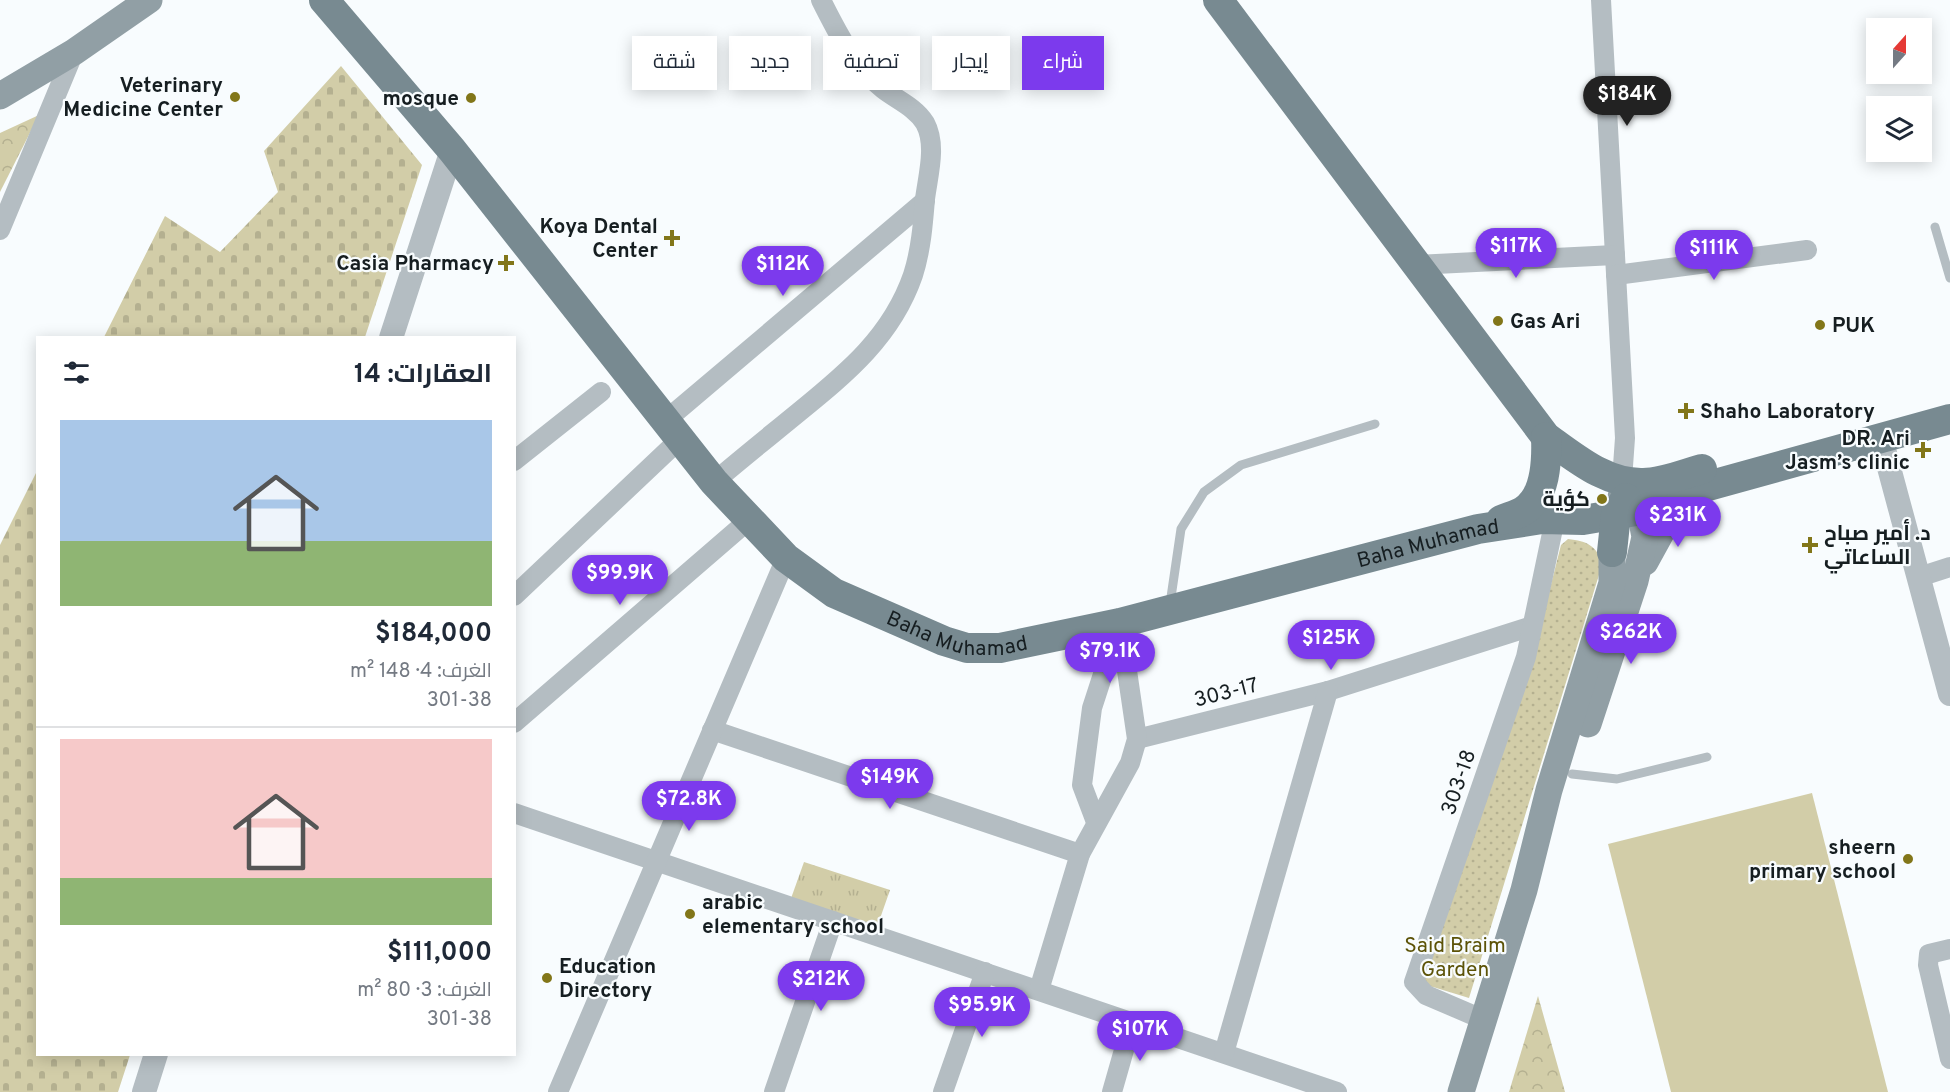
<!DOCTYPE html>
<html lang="ar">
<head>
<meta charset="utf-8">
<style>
  body { margin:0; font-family:Overpass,Cairo,sans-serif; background:#f6f6f7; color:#1f2937; direction:rtl; height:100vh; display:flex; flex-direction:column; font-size:22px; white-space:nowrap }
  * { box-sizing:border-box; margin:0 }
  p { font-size:20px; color:#747a83 }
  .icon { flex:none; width:33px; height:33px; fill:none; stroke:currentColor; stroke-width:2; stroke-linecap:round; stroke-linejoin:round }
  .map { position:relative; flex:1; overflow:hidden; direction:ltr }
  .drawer { position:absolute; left:36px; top:336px; width:480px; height:720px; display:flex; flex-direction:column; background:#fff; border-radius:0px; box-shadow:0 3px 15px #0003; direction:rtl }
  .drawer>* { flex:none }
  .banner { position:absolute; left:534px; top:36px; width:570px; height:54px; direction:rtl; display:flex; gap:12px }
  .needle { width:39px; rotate:21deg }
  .controls { position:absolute; left:1866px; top:18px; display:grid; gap:12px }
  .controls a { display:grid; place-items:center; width:66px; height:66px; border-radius:0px; background:#fff; box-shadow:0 3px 15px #0003; font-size:30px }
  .price { position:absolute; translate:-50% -51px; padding:0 14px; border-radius:21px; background:#7c3aed; color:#fff; font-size:20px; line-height:39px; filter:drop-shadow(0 2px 3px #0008) }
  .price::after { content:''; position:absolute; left:50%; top:36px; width:18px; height:14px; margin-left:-9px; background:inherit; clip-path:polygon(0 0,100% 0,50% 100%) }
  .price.selected { background:#222; color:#fff }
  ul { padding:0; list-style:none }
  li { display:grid; align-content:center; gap:12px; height:318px; padding:0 24px }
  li+li { border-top:2px solid #e0e1e3 }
  li span { display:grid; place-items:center; height:186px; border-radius:0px; color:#555 }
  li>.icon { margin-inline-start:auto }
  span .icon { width:108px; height:108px; fill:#fffc; stroke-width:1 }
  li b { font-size:26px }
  h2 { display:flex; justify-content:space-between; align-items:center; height:72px; padding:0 24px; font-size:26px }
  .pill { padding:0 21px; border-radius:0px; background:#fff; box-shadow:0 3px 15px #0003; font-size:21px; line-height:54px }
  .pill.selected { background:#7c3aed; color:#fff }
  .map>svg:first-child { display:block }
  .grass { fill:url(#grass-tufts) }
  .cemetery { fill:url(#cemetery-stones) }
  .park { fill:url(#park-crowns) }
  .garden { fill:url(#garden-dots) }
  .pitch { fill:#d2cda8 }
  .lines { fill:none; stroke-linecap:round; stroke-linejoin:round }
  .service { stroke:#b4bdc2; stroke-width:9 }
  .minor { stroke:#b4bdc2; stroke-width:20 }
  .tertiary { stroke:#b4bdc2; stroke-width:24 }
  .secondary { stroke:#919fa5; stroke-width:27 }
  .primary { stroke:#788a91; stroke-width:30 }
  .poi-dot { fill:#827619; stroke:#f8fcfe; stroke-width:2 }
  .labels { text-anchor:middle; stroke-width:4.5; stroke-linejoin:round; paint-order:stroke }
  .poi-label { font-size:21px; font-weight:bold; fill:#161e21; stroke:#f8fcfe; text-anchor:end }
  .street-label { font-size:21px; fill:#161e21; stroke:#f8fcfe }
  .park-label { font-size:21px; fill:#5c5308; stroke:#f8fcfe }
</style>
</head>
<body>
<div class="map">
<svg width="1950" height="1092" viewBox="0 0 1950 1092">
  <defs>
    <pattern id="grass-tufts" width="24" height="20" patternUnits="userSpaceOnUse" patternTransform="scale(1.5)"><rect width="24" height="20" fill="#d2cda8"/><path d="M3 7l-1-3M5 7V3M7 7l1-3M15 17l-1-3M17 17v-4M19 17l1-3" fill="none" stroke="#b4b090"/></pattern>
    <pattern id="cemetery-stones" width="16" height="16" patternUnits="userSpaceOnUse" patternTransform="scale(1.5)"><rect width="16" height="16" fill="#d2cda8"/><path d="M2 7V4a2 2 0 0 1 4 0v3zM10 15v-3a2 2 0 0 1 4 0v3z" fill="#b4b090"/></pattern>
    <pattern id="park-crowns" width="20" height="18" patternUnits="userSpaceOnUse" patternTransform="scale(1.5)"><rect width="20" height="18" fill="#d2cda8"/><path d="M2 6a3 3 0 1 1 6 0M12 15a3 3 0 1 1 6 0" fill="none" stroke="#b4b090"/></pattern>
    <pattern id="garden-dots" width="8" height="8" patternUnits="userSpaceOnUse" patternTransform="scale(1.5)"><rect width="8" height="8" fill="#d2cda8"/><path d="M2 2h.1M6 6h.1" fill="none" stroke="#b4b090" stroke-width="1.8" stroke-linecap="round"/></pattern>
  </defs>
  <rect width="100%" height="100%" fill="#f8fcfe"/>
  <polygon class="grass" points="804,862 890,890 876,930 789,904"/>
  <g class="cemetery">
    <polygon points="341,66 422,165 365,337 104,337 165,216 220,252 278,192 264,151"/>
    <polygon points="37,471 38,1054 130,1055 118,1092 0,1092 0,545"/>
  </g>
  <g class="park">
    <polygon points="39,115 0,192 0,133"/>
    <polygon points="1538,996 1565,1092 1509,1092"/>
  </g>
  <path class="garden" d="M1568 539C1587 541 1598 546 1602 565L1469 998 1420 983 1541 624 1561 545Z"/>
  <polygon class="pitch" points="1812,793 1888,1092 1671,1092 1608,844"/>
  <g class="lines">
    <g class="service">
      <polyline points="1935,227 1950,278"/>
      <polyline points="1170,604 1181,529 1204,492 1241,465 1375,424"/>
      <polyline points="1572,774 1617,779 1707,757"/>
    </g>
    <g class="minor">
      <polyline points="1601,0 1625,438 1622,480"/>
      <polyline points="0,230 74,52"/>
      <polyline points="1416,265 1615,255"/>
      <polyline points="1616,275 1807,250"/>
      <polyline points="665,421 925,201"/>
      <polyline points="514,461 601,392"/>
      <path d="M714 482C742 458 771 435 799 412 847 373 892 336 913 275 921 250 923 224 925 199 928 175 937 145 925 123 915 107 897 100 883 89 854 66 837 32 821 0"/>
      <polyline points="1919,577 1950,567"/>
      <polyline points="514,596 680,439"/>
      <polyline points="514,723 750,519"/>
      <polyline points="712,730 1080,854"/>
      <polyline points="1137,739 1328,691 1532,626"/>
      <polyline points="514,813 1337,1092"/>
      <polyline points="1096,822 1082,785 1092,708 1118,628"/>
      <polyline points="1950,949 1929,954 1928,965 1950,1059"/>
      <polyline points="1039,990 1080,854 1130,763 1137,739 1120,623"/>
      <polyline points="1482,1019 1426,995 1414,982 1526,657 1555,519"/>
      <polyline points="1224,1053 1328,691"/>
      <polyline points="558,1092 786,558"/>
      <polyline points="774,1092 833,921"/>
      <polyline points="943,1092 985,972"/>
      <polyline points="1112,1092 1132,1022"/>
    </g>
    <g class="tertiary">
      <polyline points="391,338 452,150"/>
      <polyline points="1881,438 1950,694"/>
      <polyline points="144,1092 156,1054"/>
    </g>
    <g class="secondary">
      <polyline points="0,96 74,52 149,0"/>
      <polyline points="1645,562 1673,511 1690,491"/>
      <polyline points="1588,724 1635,581 1645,537 1642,521 1621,497"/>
      <polyline points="1461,1092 1524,890 1549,790 1612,583 1612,552"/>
    </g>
    <g class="primary">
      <path id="s1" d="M324 0 452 150 714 482 786 558 834 593 944 641 967 648H1000L1120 623 1478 529 1542 519 1583 520 1636 511 1690 491 1950 419"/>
      <path d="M1218 0 1546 437C1575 457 1605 484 1643 483 1662 483 1684 474 1702 469"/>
      <path d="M1501 520C1508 517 1517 515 1523 511 1546 497 1547 461 1546 437"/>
      <polyline points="1612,552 1616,514 1626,498"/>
    </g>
  </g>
  <g class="poi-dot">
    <circle cx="235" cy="97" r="6"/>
    <circle cx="471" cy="98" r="6"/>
    <path d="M669 229h6v6h6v6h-6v6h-6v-6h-6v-6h6z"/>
    <path d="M503 254h6v6h6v6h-6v6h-6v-6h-6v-6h6z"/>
    <circle cx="1498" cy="321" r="6"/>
    <circle cx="1820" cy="325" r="6"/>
    <path d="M1683 402h6v6h6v6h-6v6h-6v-6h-6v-6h6z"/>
    <path d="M1920 441h6v6h6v6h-6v6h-6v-6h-6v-6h6z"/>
    <circle cx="1602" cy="499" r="6"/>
    <path d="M1807 536h6v6h6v6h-6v6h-6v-6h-6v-6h6z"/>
    <circle cx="1908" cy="859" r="6"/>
    <circle cx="690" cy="914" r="6"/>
    <circle cx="547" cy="978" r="6"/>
  </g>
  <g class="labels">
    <g class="poi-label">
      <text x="223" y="92">Veterinary<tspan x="223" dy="24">Medicine Center</tspan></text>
      <text x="459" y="105">mosque</text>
      <text x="658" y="233">Koya Dental<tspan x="658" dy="24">Center</tspan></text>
      <text x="494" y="270">Casia Pharmacy</text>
      <text x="1510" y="328" text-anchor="start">Gas Ari</text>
      <text x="1832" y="332" text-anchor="start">PUK</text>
      <text x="1700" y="418" text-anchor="start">Shaho Laboratory</text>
      <text x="1910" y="445">DR. Ari<tspan x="1910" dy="24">Jasm’s clinic</tspan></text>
      <text x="1590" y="506">كؤية</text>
      <text x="1824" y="540" text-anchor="start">د. أمير صباح<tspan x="1824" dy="24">الساعاتي</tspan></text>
      <text x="1896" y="854">sheern<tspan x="1896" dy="24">primary school</tspan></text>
      <text x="702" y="909" text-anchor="start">arabic<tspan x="702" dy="24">elementary school</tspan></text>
      <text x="559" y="973" text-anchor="start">Education<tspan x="559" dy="24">Directory</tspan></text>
    </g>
    <g class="street-label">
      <text dy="7" stroke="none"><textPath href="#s1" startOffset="1402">Baha Muhamad</textPath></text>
      <text dy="7" stroke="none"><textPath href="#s1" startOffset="916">Baha Muhamad</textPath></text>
      <text transform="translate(1226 692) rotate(-14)" y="7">303-17</text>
      <text transform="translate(1458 782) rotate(-71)" y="7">303-18</text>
    </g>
    <g class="park-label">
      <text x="1455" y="952">Said Braim<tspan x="1455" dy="24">Garden</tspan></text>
    </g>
  </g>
</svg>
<div class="controls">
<a><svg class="needle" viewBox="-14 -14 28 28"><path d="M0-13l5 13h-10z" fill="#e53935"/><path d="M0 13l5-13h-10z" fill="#747a83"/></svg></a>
<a><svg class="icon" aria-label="layers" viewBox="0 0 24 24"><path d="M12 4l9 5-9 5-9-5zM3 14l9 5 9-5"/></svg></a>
</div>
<b class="price selected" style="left:1627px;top:127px">$184K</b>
<b class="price" style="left:1516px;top:279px">$117K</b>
<b class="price" style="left:1714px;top:281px">$111K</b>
<b class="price" style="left:783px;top:297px">$112K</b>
<b class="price" style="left:1678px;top:548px">$231K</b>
<b class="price" style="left:620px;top:606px">$99.9K</b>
<b class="price" style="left:1631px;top:665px">$262K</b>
<b class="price" style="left:1331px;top:671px">$125K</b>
<b class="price" style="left:1110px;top:684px">$79.1K</b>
<b class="price" style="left:890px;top:810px">$149K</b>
<b class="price" style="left:689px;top:832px">$72.8K</b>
<b class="price" style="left:821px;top:1012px">$212K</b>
<b class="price" style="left:982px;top:1038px">$95.9K</b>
<b class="price" style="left:1140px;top:1062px">$107K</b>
<div class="banner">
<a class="pill selected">شراء</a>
<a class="pill">إيجار</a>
<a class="pill">تصفية</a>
<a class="pill">جديد</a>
<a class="pill">شقة</a>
</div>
<section class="drawer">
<h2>العقارات: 14<svg class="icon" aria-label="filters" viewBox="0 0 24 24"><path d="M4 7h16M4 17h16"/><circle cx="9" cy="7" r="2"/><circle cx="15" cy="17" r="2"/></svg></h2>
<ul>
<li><span style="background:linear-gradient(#a9c7e8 65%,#8fb573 0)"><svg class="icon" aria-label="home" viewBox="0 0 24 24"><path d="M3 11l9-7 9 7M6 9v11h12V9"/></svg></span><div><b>$184,000</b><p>الغرف: 4 · 148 m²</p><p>301-38</p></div></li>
<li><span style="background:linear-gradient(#f6c9c9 75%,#8fb573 0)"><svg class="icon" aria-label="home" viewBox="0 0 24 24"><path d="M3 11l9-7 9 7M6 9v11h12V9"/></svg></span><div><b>$111,000</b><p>الغرف: 3 · 80 m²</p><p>301-38</p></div></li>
</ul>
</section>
</div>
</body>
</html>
